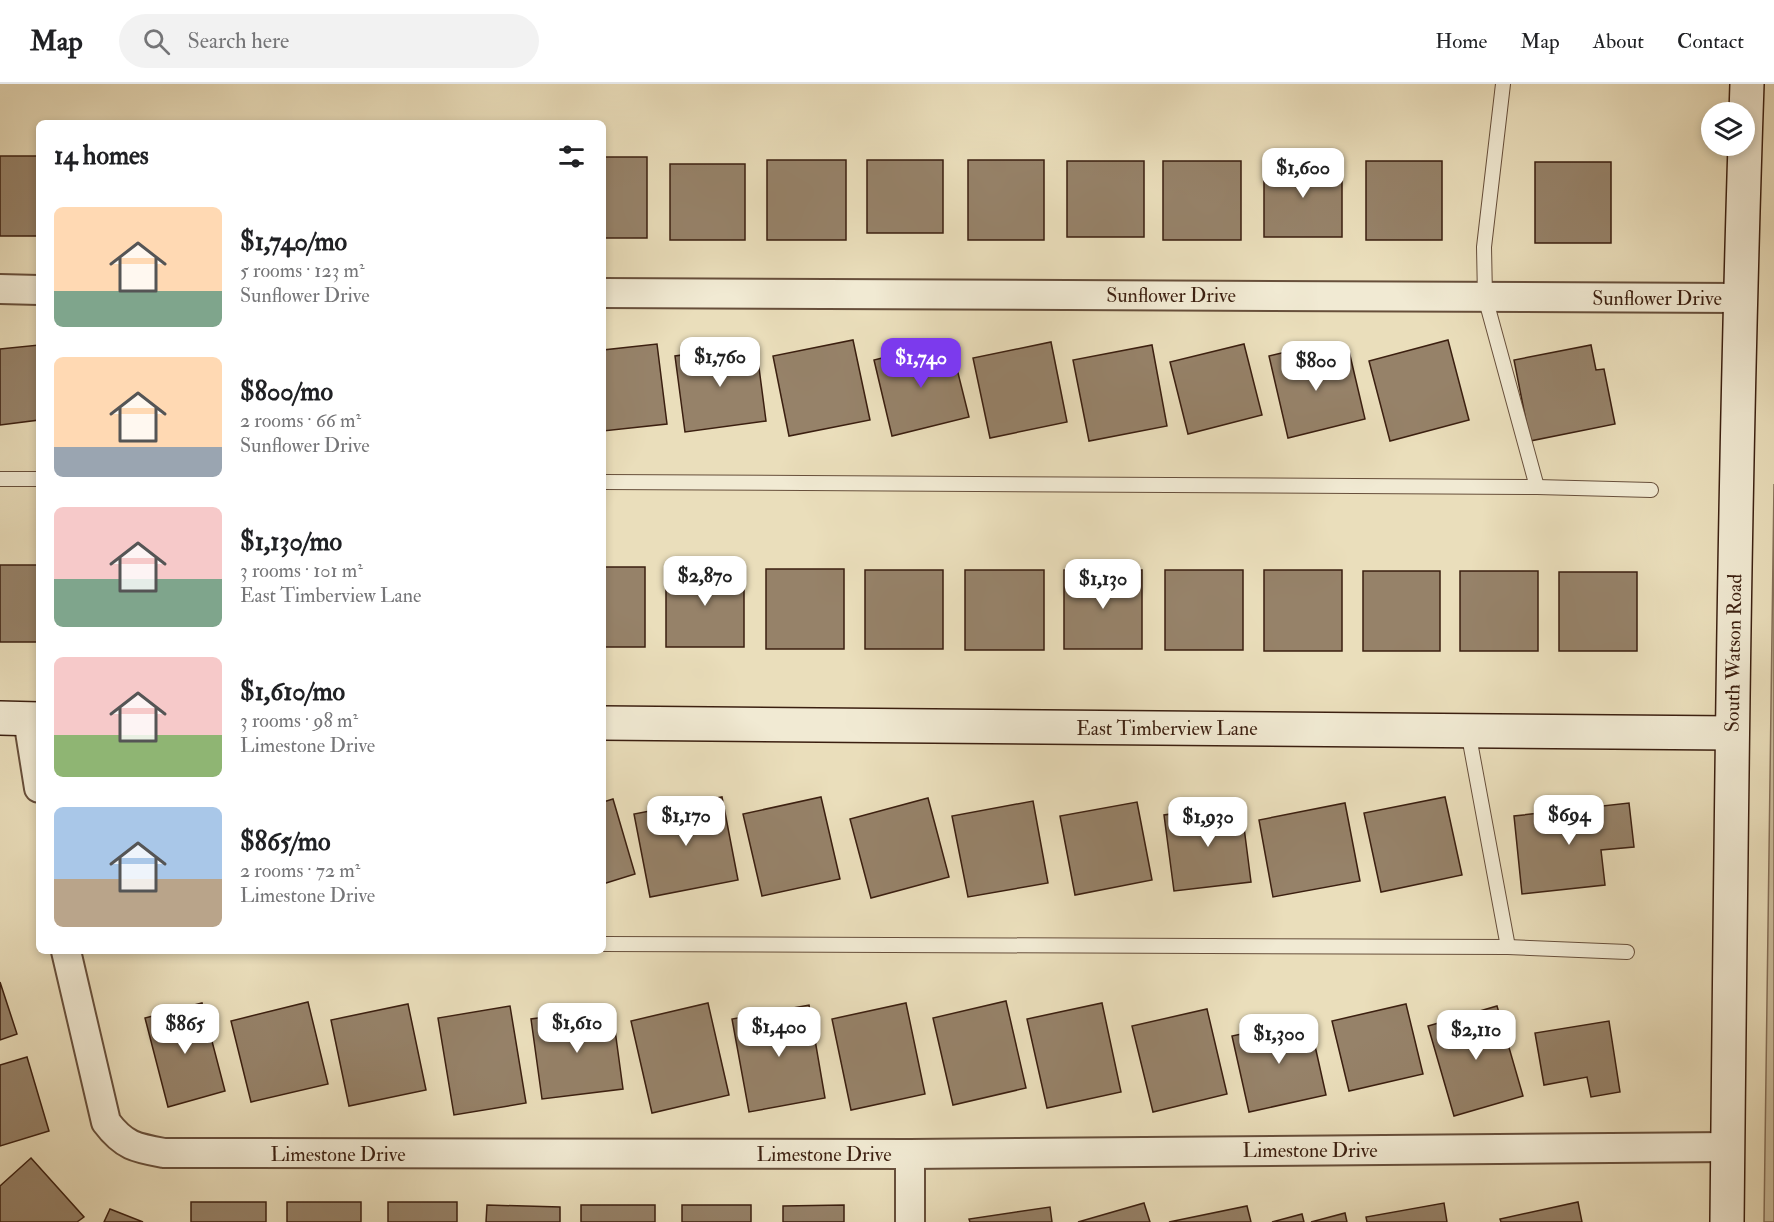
<!DOCTYPE html>
<html lang="en">
<head>
<meta charset="utf-8">
<style>
  body { margin:0; font-family:"IM FELL Double Pica",serif; background:#f2f2f2; color:#202124; height:100vh; display:flex; flex-direction:column; font-size:22px; white-space:nowrap }
  * { box-sizing:border-box; margin:0 }
  p { font-size:20px; color:#757577 }
  .icon { flex:none; width:33px; height:33px; fill:none; stroke:currentColor; stroke-width:2; stroke-linecap:round; stroke-linejoin:round }
  .map { position:relative; flex:1; overflow:hidden }
  .sheet { position:absolute; left:36px; top:36px; width:570px; height:834px; display:flex; flex-direction:column; background:#fff; border-radius:9px; box-shadow:0 3px 9px #0003 }
  .sheet>* { flex:none }
  .controls { position:absolute; left:1701px; top:18px; display:grid; gap:12px }
  .controls a { display:grid; place-items:center; width:54px; height:54px; border-radius:50%; background:#fff; box-shadow:0 3px 9px #0003; font-size:30px }
  .price { position:absolute; translate:-50% -51px; padding:0 14px; border-radius:12px; background:#fff; color:#222; font-size:20px; line-height:39px; filter:drop-shadow(0 2px 3px #0008) }
  .price::after { content:''; position:absolute; left:50%; top:36px; width:18px; height:14px; margin-left:-9px; background:inherit; clip-path:polygon(0 0,100% 0,50% 100%) }
  .price.current { background:#7c3aed; color:#fff }
  ul { padding:0; list-style:none }
  li { display:flex; align-items:center; gap:18px; height:150px; padding:0 18px }
  li span { display:grid; place-items:center; flex:none; width:168px; height:120px; border-radius:9px; color:#555 }
  li>.icon { margin-inline-start:auto }
  span .icon { width:72px; height:72px; fill:#fffc; stroke-width:1 }
  li b { font-size:26px }
  h2 { display:flex; justify-content:space-between; align-items:center; height:72px; padding:0 18px; font-size:26px }
  header { display:flex; align-items:center; gap:36px; box-sizing:border-box; height:84px; padding:0 30px; background:#fff; border-bottom:2px solid #e0e0e0 }
  header strong { font-size:28px }
  nav { display:flex; gap:33px; margin-inline-start:auto; font-size:21px }
  .search { width:420px; height:54px; background:#f2f2f2; display:flex; align-items:center; gap:15px; box-sizing:border-box; padding:0 21px; border-radius:33px; color:#757577; font-size:22px }
  .map>svg:first-child { display:block }
  .green { fill:#ccbe9e; stroke:#846e57; stroke-width:1.5 }
  .building { fill:#968269; stroke:#3b1f10; stroke-width:1.5 }
  .lines { fill:none; stroke-linecap:round; stroke-linejoin:round }
  .lane-casing { stroke:#674f3b; stroke-width:16 }
  .street-casing { stroke:#674f3b; stroke-width:32 }
  .secondary-casing { stroke:#3b1f10; stroke-width:36 }
  .lane { stroke:#f1ead3; stroke-width:14 }
  .street { stroke:#f1ead3; stroke-width:28 }
  .secondary { stroke:#f1ead3; stroke-width:33 }
  .labels { text-anchor:middle; stroke-width:4.5; stroke-linejoin:round; paint-order:stroke }
  .street-label { font-size:20px; fill:#3b1f10; stroke:#f1ead3 }
</style>
</head>
<body>
<header>
<strong>Map</strong>
<div class="search"><svg class="icon" aria-label="search" viewBox="0 0 24 24"><circle cx="10" cy="10" r="6"/><path d="M15 15l6 6"/></svg>Search here</div>
<nav><a>Home</a><a>Map</a><a>About</a><a>Contact</a></nav>
</header>
<div class="map">
<svg width="1774" height="1138" viewBox="0 0 1774 1138">
  <rect width="100%" height="100%" fill="#eadebb"/>
  <filter id="stains"><feTurbulence type="fractalNoise" baseFrequency=".00333" numOctaves="4"/><feColorMatrix values="0 0 0 0 .2 0 0 0 0 .09 0 0 0 0 .02 0 0 0 .5 -.17"/></filter>
  <radialGradient id="worn" r=".72"><stop offset=".6" stop-color="#630" stop-opacity="0"/><stop offset="1" stop-color="#630" stop-opacity=".3"/></radialGradient>
  <polygon class="green" points="1774,400 1774,1138 1764,1138"/>
  <g class="building">
    <rect x="0" y="72" width="39" height="80"/>
    <rect x="603" y="73" width="44" height="81"/>
    <rect x="767" y="76" width="79" height="80"/>
    <rect x="867" y="76" width="76" height="73"/>
    <rect x="968" y="76" width="76" height="80"/>
    <rect x="1067" y="77" width="77" height="76"/>
    <rect x="1163" y="77" width="78" height="79"/>
    <rect x="1264" y="77" width="78" height="76"/>
    <rect x="1366" y="77" width="76" height="79"/>
    <rect x="1535" y="78" width="76" height="81"/>
    <rect x="670" y="80" width="75" height="76"/>
    <polygon points="853,256 870,336 789,352 773,272"/>
    <polygon points="1448,256 1469,336 1390,357 1369,277"/>
    <polygon points="950,257 969,333 892,352 874,276"/>
    <polygon points="1051,258 1067,338 990,354 973,274"/>
    <polygon points="657,260 667,340 603,347 603,266"/>
    <polygon points="1244,260 1262,331 1188,350 1170,278"/>
    <polygon points="39,261 39,336 0,341 0,265"/>
    <polygon points="756,261 766,337 685,348 675,272"/>
    <polygon points="1152,261 1167,342 1089,357 1073,276"/>
    <polygon points="1591,261 1596,286 1604,285 1615,340 1530,357 1514,276"/>
    <polygon points="1303,264 1307,278 1349,267 1365,335 1288,354 1269,272"/>
    <rect x="0" y="481" width="39" height="77"/>
    <rect x="603" y="483" width="42" height="80"/>
    <rect x="666" y="483" width="78" height="80"/>
    <rect x="766" y="485" width="78" height="80"/>
    <rect x="865" y="486" width="78" height="79"/>
    <rect x="965" y="486" width="79" height="80"/>
    <rect x="1064" y="486" width="78" height="79"/>
    <rect x="1165" y="486" width="78" height="80"/>
    <rect x="1264" y="486" width="78" height="81"/>
    <rect x="1363" y="487" width="77" height="80"/>
    <rect x="1460" y="487" width="78" height="80"/>
    <rect x="1559" y="488" width="78" height="79"/>
    <polygon points="722,713 738,796 650,813 634,730"/>
    <polygon points="821,713 840,795 762,812 743,730"/>
    <polygon points="1445,713 1462,791 1381,808 1364,729"/>
    <polygon points="928,714 949,793 871,814 850,735"/>
    <polygon points="613,715 635,790 603,800 603,718"/>
    <polygon points="1033,717 1048,799 968,813 952,732"/>
    <polygon points="1137,718 1152,796 1075,811 1060,732"/>
    <polygon points="1345,719 1360,797 1273,813 1259,736"/>
    <polygon points="1629,719 1634,763 1601,766 1605,801 1522,810 1514,732"/>
    <polygon points="1241,720 1251,798 1174,807 1164,731"/>
    <polygon points="0,898 17,950 0,956"/>
    <polygon points="1006,917 1026,1004 953,1021 933,934"/>
    <polygon points="308,918 328,1000 251,1018 231,937"/>
    <polygon points="202,919 225,1007 168,1023 145,934"/>
    <polygon points="708,919 729,1011 652,1029 631,937"/>
    <polygon points="906,919 925,1010 851,1026 832,935"/>
    <polygon points="1102,919 1121,1008 1047,1024 1027,935"/>
    <polygon points="408,920 426,1006 349,1022 331,936"/>
    <polygon points="1406,920 1423,990 1349,1007 1332,937"/>
    <polygon points="809,921 825,1014 749,1028 732,935"/>
    <polygon points="510,922 526,1019 454,1031 438,934"/>
    <polygon points="1497,922 1523,1012 1454,1032 1428,942"/>
    <polygon points="612,924 623,1005 542,1015 531,935"/>
    <polygon points="1207,925 1227,1010 1153,1028 1132,942"/>
    <polygon points="1309,935 1326,1011 1249,1028 1232,952"/>
    <polygon points="1609,937 1620,1008 1591,1013 1587,993 1544,1001 1535,949"/>
    <polygon points="27,973 49,1047 0,1062 0,981"/>
    <polygon points="31,1074 84,1133 77,1138 0,1138 0,1102"/>
    <rect x="191" y="1118" width="75" height="20"/>
    <rect x="287" y="1118" width="74" height="20"/>
    <rect x="388" y="1118" width="69" height="20"/>
    <polygon points="1578,1118 1582,1138 1501,1138 1500,1135"/>
    <polygon points="1144,1119 1150,1138 1078,1138"/>
    <polygon points="1444,1119 1447,1138 1367,1138 1366,1133"/>
    <polygon points="487,1121 560,1123 560,1138 486,1138"/>
    <rect x="581" y="1121" width="74" height="17"/>
    <rect x="682" y="1121" width="69" height="17"/>
    <polygon points="844,1121 844,1138 783,1138 783,1122"/>
    <polygon points="1247,1122 1251,1138 1169,1138"/>
    <polygon points="1050,1123 1052,1138 970,1138 969,1135"/>
    <polygon points="110,1125 143,1138 104,1138"/>
    <polygon points="1345,1129 1347,1138 1311,1138"/>
    <polygon points="1302,1130 1304,1138 1272,1138"/>
  </g>
  <g class="lines">
    <defs>
      <g id="lane">
        <polyline points="1503,0 1484,163 1485,213 1537,403"/>
        <polyline points="0,395 39,395"/>
        <polyline points="603,398 1537,403 1651,406"/>
        <polyline points="1468,647 1508,863"/>
        <polyline points="603,860 1508,863 1627,868"/>
      </g>
      <g id="street">
        <polyline points="0,205 39,206"/>
        <polyline points="603,209 1740,214"/>
        <polyline points="28,635 39,704"/>
        <path d="M66 867 106 1038C124 1062 136 1064 164 1069L910 1070 1728 1063"/>
        <polyline points="910,1070 910,1138"/>
      </g>
      <g id="secondary">
        <polyline points="0,634 39,635"/>
        <polyline points="603,639 1732,649"/>
        <path d="M1727 1138C1731 759 1734 379 1747 0"/>
      </g>
    </defs>
    <use href="#lane" class="lane-casing"/>
    <use href="#street" class="street-casing"/>
    <use href="#secondary" class="secondary-casing"/>
    <use href="#lane" class="lane"/>
    <use href="#street" class="street"/>
    <use href="#secondary" class="secondary"/>
  </g>
  <g class="labels">
    <g class="street-label">
      <text x="1171" y="218">Sunflower Drive</text>
      <text x="1657" y="221">Sunflower Drive</text>
      <text transform="translate(1733 569) rotate(-89)" y="7">South Watson Road</text>
      <text x="1167" y="651">East Timberview Lane</text>
      <text x="1310" y="1073">Limestone Drive</text>
      <text x="338" y="1077">Limestone Drive</text>
      <text x="824" y="1077">Limestone Drive</text>
    </g>
  </g>
  <rect width="100%" height="100%" filter="url(#stains)"/>
  <rect width="100%" height="100%" fill="url(#worn)"/>
</svg>
<div class="controls">
<a><svg class="icon" aria-label="layers" viewBox="0 0 24 24"><path d="M12 4l9 5-9 5-9-5zM3 14l9 5 9-5"/></svg></a>
</div>
<b class="price" style="left:1303px;top:115px">$1,600</b>
<b class="price" style="left:720px;top:304px">$1,760</b>
<b class="price current" style="left:921px;top:305px">$1,740</b>
<b class="price" style="left:1316px;top:308px">$800</b>
<b class="price" style="left:705px;top:523px">$2,870</b>
<b class="price" style="left:1103px;top:526px">$1,130</b>
<b class="price" style="left:1569px;top:762px">$694</b>
<b class="price" style="left:686px;top:763px">$1,170</b>
<b class="price" style="left:1208px;top:764px">$1,930</b>
<b class="price" style="left:577px;top:970px">$1,610</b>
<b class="price" style="left:185px;top:971px">$865</b>
<b class="price" style="left:779px;top:974px">$1,400</b>
<b class="price" style="left:1476px;top:977px">$2,110</b>
<b class="price" style="left:1279px;top:981px">$1,300</b>
<section class="sheet">
<h2>14 homes<svg class="icon" aria-label="filters" viewBox="0 0 24 24"><path d="M4 7h16M4 17h16"/><circle cx="9" cy="7" r="2"/><circle cx="15" cy="17" r="2"/></svg></h2>
<ul>
<li><span style="background:linear-gradient(#ffd9b3 70%,#7fa58c 0)"><svg class="icon" aria-label="home" viewBox="0 0 24 24"><path d="M3 11l9-7 9 7M6 9v11h12V9"/></svg></span><div><b>$1,740/mo</b><p>5 rooms · 123 m²</p><p>Sunflower Drive</p></div></li>
<li><span style="background:linear-gradient(#ffd9b3 75%,#9aa5b1 0)"><svg class="icon" aria-label="home" viewBox="0 0 24 24"><path d="M3 11l9-7 9 7M6 9v11h12V9"/></svg></span><div><b>$800/mo</b><p>2 rooms · 66 m²</p><p>Sunflower Drive</p></div></li>
<li><span style="background:linear-gradient(#f6c9c9 60%,#7fa58c 0)"><svg class="icon" aria-label="home" viewBox="0 0 24 24"><path d="M3 11l9-7 9 7M6 9v11h12V9"/></svg></span><div><b>$1,130/mo</b><p>3 rooms · 101 m²</p><p>East Timberview Lane</p></div></li>
<li><span style="background:linear-gradient(#f6c9c9 65%,#8fb573 0)"><svg class="icon" aria-label="home" viewBox="0 0 24 24"><path d="M3 11l9-7 9 7M6 9v11h12V9"/></svg></span><div><b>$1,610/mo</b><p>3 rooms · 98 m²</p><p>Limestone Drive</p></div></li>
<li><span style="background:linear-gradient(#a9c7e8 60%,#b9a48a 0)"><svg class="icon" aria-label="home" viewBox="0 0 24 24"><path d="M3 11l9-7 9 7M6 9v11h12V9"/></svg></span><div><b>$865/mo</b><p>2 rooms · 72 m²</p><p>Limestone Drive</p></div></li>
</ul>
</section>
</div>
</body>
</html>
